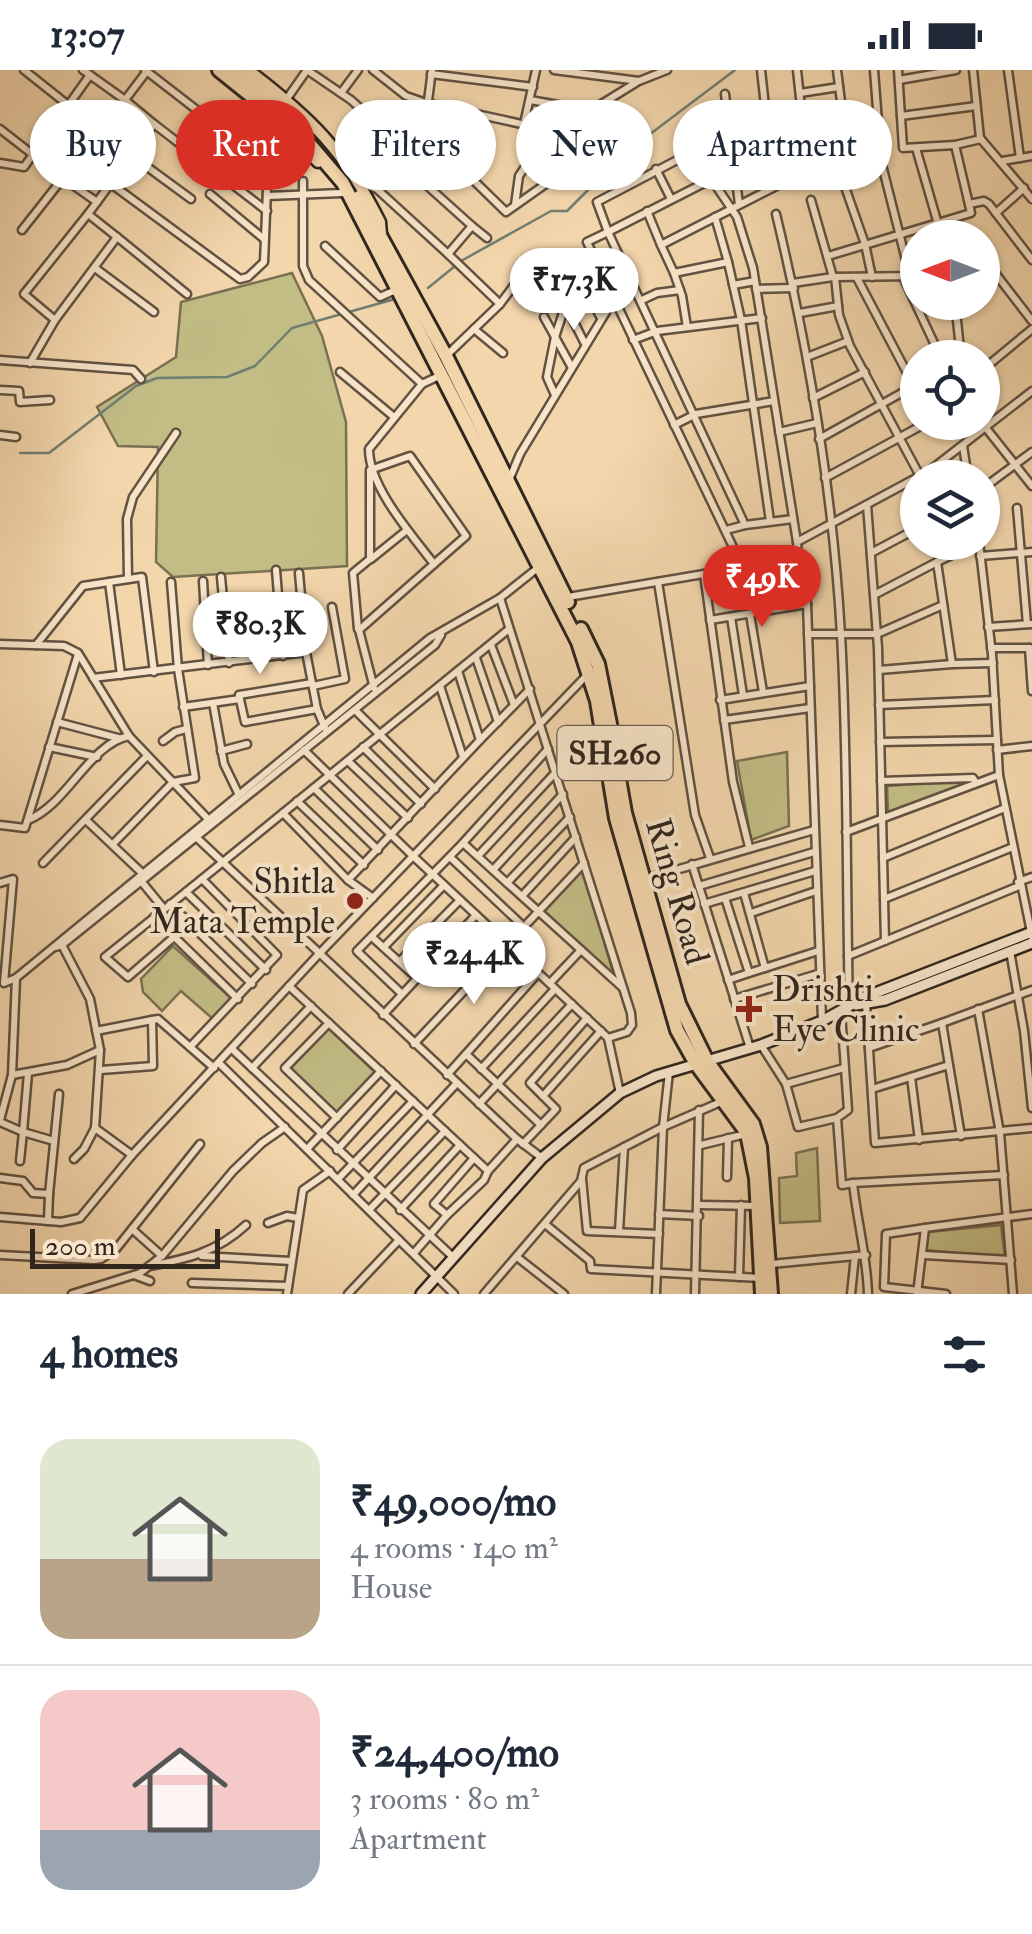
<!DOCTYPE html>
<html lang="en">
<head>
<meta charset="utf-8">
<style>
  body { margin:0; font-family:"IM FELL Double Pica",serif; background:#f2f2f3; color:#1f2937; height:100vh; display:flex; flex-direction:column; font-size:38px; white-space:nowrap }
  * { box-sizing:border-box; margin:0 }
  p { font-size:32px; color:#747a83 }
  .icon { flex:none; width:55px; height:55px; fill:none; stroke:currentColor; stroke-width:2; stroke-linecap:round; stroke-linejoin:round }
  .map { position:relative; height:1224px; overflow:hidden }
  .sheet { display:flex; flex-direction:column; background:#fff; flex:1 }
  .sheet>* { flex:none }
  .banner { position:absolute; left:30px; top:30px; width:972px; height:90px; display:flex; gap:20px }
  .needle { width:65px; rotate:270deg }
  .controls { position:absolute; left:900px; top:150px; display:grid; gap:20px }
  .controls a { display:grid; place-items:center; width:100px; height:100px; border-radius:50%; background:#fff; box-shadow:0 2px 8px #0004; font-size:50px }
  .scale { position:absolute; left:30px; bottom:25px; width:190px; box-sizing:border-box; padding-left:10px; border:5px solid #30261e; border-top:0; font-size:28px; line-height:35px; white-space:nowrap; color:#30261e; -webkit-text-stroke:8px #f7e4c9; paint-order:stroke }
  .price { position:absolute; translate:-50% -85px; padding:0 22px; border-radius:35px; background:#fff; color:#222; font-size:32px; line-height:65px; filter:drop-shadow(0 2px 5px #0008) }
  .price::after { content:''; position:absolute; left:50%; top:60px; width:30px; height:22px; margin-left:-15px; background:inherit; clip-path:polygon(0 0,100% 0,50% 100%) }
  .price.selected { background:#d93025; color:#fff }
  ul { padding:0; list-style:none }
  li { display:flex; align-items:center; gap:30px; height:250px; padding:0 40px }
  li+li { border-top:2px solid #e0e1e3 }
  li span { display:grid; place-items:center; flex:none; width:280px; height:200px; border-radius:30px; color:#555 }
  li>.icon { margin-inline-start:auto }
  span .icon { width:120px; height:120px; fill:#fffc; stroke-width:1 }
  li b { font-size:42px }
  h2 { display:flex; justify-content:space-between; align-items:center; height:120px; padding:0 40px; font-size:42px }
  .chip { padding:0 35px; border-radius:45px; background:#fff; box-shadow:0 2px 8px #0004; font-size:35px; line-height:90px }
  .chip.selected { background:#d93025; color:#fff }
  .status { display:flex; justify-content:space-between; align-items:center; height:70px; padding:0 50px; background:#fff; direction:ltr }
  .status svg { height:28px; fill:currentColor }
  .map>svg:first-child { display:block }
  .green { fill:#c2bc85; stroke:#797152; stroke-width:2.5 }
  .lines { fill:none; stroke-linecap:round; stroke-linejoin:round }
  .stream { stroke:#707e72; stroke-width:2.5 }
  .street-casing { stroke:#615242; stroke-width:11 }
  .secondary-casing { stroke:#30261e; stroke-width:14 }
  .primary-casing { stroke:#30261e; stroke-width:15 }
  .highway-casing { stroke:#30261e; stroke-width:18 }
  .street { stroke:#f7e4c9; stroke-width:6 }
  .secondary { stroke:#f7e4c9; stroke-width:9 }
  .primary { stroke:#f3d6ac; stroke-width:10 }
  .highway { stroke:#f3d6ac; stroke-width:12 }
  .poi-dot { fill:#8f2418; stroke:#f7e4c9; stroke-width:4 }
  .labels { text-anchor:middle; stroke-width:8; stroke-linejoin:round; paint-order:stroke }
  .shield { fill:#f7e4c9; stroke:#6c5f51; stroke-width:2.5 }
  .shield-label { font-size:32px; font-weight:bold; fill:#30261e }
  .poi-label { font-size:35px; fill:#30261e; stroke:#f7e4c9; text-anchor:end }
  .street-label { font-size:35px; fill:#30261e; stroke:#f7e4c9 }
</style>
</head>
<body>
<div class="status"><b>13:07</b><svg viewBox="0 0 49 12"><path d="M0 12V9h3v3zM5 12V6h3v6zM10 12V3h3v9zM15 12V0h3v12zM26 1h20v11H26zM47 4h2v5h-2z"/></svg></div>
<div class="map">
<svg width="1032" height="1224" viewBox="0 0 1032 1224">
  <rect width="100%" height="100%" fill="#f3d6ac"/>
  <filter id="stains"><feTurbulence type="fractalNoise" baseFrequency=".002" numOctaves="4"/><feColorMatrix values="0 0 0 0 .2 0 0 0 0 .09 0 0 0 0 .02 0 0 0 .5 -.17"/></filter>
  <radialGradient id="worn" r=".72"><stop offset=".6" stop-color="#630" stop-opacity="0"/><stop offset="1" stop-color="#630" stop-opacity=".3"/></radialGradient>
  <g class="green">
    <polygon points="292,203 322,266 346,352 347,496 173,507 156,492 158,377 118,376 97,337 176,287 181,232"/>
    <polygon points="787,682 789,756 751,770 737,691"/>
    <polygon points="967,710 967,715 888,743 887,716"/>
    <polygon points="583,800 615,909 544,841"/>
    <polygon points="173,876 231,928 213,949 181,921 162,941 143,922 141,909"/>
    <polygon points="328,958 375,1002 337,1043 290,999"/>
    <polygon points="817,1078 820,1151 780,1153 779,1108 797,1106 796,1083"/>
    <polygon points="1001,1155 1005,1188 926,1180 928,1162"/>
  </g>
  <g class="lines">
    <g class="stream">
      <polyline points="461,191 551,141 567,141 594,114 604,115 625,83 735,0"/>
      <polyline points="428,218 455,196"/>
      <polyline points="20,383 49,383 136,316 157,308 227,307 255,296 292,258 395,229"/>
    </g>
    <defs>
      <g id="street">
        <polyline points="24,0 68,35"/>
        <polyline points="83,0 125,30 147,1"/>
        <polyline points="145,0 268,95"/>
        <polyline points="307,0 351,30 383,59 392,84 472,156 448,184 377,119 361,114"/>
        <path d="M373 0 406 26 426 33 549 60 566 56 584 87 506 142 419 57C429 41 429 19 432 0"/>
        <polyline points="554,0 639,11 667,0"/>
        <polyline points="761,0 774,117"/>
        <polyline points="797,0 808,103"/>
        <polyline points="837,0 848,87"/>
        <polyline points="874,0 881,91 910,206"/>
        <polyline points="973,0 980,68 1032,129"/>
        <polyline points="1008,0 1020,88"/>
        <polyline points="431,4 533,17"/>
        <polyline points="899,10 956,0"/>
        <polyline points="341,23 358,0"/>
        <polyline points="800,23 839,17"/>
        <polyline points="725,24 739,134"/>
        <polyline points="286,30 307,0"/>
        <polyline points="530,30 592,41"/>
        <polyline points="727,35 693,59 714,113 737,147 753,198 797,472"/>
        <polyline points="901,46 976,36"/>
        <polyline points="154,54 267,141"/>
        <polyline points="524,54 536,0"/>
        <polyline points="566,56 637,12"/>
        <polyline points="0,59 63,108 125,30 154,54 97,132"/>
        <polyline points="955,75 981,69"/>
        <polyline points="700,78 597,132 608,162 587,172 743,498"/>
        <polyline points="916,78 942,168"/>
        <polyline points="131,85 191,129"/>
        <polyline points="584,87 619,64 601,36"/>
        <polyline points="1002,91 1032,86"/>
        <polyline points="0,93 24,97 90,5"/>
        <polyline points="656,99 671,129"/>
        <polyline points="712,109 608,162 745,455 793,449"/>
        <polyline points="303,111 303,196 309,210 422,314 441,305"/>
        <polyline points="110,113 240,209 248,207 264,192 268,95 276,51"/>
        <polyline points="844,114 865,174 872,207"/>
        <polyline points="210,124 264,169"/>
        <polyline points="267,126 342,123"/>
        <polyline points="811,130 833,207"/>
        <polyline points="969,134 984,131 989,134 1032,190"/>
        <polyline points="515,135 519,106 549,60"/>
        <polyline points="647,141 661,175 786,111 882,75"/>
        <polyline points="996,143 1024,118"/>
        <path d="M776 144C809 282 833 423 841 565 848 689 846 813 849 938"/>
        <polyline points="715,147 728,192"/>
        <polyline points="472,156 487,168"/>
        <polyline points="22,160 63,108 97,132 88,144 117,167 55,250 30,293"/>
        <polyline points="117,167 187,224"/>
        <polyline points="661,175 674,203 728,192 741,250 770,451"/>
        <polyline points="325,176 380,227 398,219"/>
        <polyline points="828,186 971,143 955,75 903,78 898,0"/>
        <polyline points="982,186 1032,251"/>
        <polyline points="568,187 601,248"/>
        <polyline points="95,198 154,242"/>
        <polyline points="674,203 682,226 687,257"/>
        <polyline points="835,207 839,245 850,276 920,406"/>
        <polyline points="903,207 941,288"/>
        <polyline points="857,208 914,316"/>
        <polyline points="793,213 833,207 918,206"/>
        <polyline points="733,215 755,211"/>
        <polyline points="556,216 585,274"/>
        <polyline points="756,219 794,218"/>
        <polyline points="642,230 657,223 680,220"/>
        <polyline points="955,232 961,288"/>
        <polyline points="500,234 521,206"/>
        <polyline points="800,243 838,236"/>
        <polyline points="544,247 571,296"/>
        <polyline points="55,250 24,224 88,144"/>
        <polyline points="474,259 503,283"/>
        <polyline points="633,270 657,261 762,248"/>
        <polyline points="447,285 500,234 448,184"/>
        <polyline points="807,287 848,271"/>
        <polyline points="0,290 133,300 141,309"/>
        <polyline points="986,297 1032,259"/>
        <polyline points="340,302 394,347"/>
        <polyline points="0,320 19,321 20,332 50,330"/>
        <polyline points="555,325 547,307 555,267 576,203"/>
        <polyline points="813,328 865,302"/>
        <polyline points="674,355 696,344 774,331"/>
        <polyline points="986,358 1032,416"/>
        <polyline points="779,362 817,353"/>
        <polyline points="0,365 16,367"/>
        <polyline points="819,369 914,316"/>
        <polyline points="963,376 968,408"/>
        <polyline points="825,408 928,352"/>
        <polyline points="509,410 520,384 614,229"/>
        <polyline points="982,419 1032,382"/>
        <polyline points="867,435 878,578 885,871"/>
        <polyline points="1017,438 1027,554"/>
        <polyline points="726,460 745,455"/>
        <polyline points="871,483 918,458"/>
        <polyline points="980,486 1032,482"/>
        <polyline points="798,488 797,472 929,401 1032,321"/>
        <polyline points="371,489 407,460"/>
        <polyline points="937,492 979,472 992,584 999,705 1032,867"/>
        <polyline points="276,500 283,586"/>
        <polyline points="299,503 306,582"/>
        <polyline points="704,504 733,712 749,777"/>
        <polyline points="221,507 229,593"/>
        <polyline points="128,509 127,449 133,427 176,363"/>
        <polyline points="203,511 208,595"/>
        <polyline points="658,512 695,745 710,788"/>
        <polyline points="874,525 937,492 952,594 879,600"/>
        <polyline points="568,527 798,488 802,494 807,534 822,950"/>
        <polyline points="500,528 631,943 632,955 627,962 608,968"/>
        <polyline points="223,536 278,533"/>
        <polyline points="750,544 763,622"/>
        <polyline points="731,547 743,625"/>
        <polyline points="710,550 807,534"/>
        <polyline points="988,557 1032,554"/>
        <polyline points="358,559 353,503 370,489 370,400 410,386 466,466 434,494"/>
        <polyline points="225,561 280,555"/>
        <polyline points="808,564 877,564 943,535"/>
        <polyline points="0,574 64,576 78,583 129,666 208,749"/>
        <polyline points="36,575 83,516 109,512"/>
        <polyline points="491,575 514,635"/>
        <polyline points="991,578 1030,578"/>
        <polyline points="1029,578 1032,621"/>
        <polyline points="476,588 498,652"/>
        <polyline points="952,594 993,593"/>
        <polyline points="458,601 480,670 530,619"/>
        <polyline points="121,605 109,512 142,507 154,602"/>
        <polyline points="93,608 306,582 317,639 325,658"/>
        <polyline points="312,613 239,625 245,652 317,639"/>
        <polyline points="313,616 345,609 332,537"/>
        <polyline points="440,616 463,687"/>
        <path d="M374 618 359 560 434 494C411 464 369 417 369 379L422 314"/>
        <polyline points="720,630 810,616"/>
        <polyline points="213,633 224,694 238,723"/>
        <polyline points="879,635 995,630"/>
        <polyline points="183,637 240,629"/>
        <polyline points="355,640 435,719"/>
        <polyline points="724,650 810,638"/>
        <polyline points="57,652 118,668"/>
        <polyline points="163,671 175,662 186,659"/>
        <polyline points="880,672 997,670"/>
        <polyline points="49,677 97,687"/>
        <polyline points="363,677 421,734"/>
        <polyline points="304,680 413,786 608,968 620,1023"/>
        <polyline points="997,680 1032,676"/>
        <polyline points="221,681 247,674"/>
        <polyline points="348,691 408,748"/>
        <polyline points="881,711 973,708 976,713"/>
        <polyline points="314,718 378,780"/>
        <polyline points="297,731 364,795"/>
        <polyline points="283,743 348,810 480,670"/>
        <path d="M28 750C67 735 89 674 129 666"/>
        <polyline points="86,750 143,804"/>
        <polyline points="0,755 25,758 78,584"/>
        <polyline points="846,762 999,705"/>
        <polyline points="195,766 517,1069 542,1088"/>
        <polyline points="463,773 623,918"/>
        <polyline points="113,774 173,712 195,708 178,599 171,512"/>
        <polyline points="478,786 555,703"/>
        <polyline points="450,787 525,858"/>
        <polyline points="883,788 1005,738"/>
        <polyline points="43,793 147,686"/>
        <polyline points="692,794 750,978"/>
        <polyline points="493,800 563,724"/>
        <polyline points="645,809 814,760"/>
        <polyline points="348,810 373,828"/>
        <polyline points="141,811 164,839"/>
        <polyline points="1018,812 1032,807"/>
        <polyline points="0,813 13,809 4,913 16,908"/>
        <polyline points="507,813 570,747"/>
        <polyline points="699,816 814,782"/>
        <polyline points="186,822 266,900"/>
        <polyline points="744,823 765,898"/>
        <polyline points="522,826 576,767"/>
        <polyline points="725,828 749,903 728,910"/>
        <polyline points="884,829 1013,777"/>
        <polyline points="170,834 252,914"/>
        <polyline points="704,834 815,801"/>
        <polyline points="751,843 816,821"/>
        <polyline points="154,847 238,929"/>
        <polyline points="174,867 128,907 105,887 202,809"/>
        <polyline points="372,867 417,908"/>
        <polyline points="62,875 90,929 100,980"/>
        <polyline points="55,877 62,875 435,575 441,565"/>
        <polyline points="384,877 444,815"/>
        <polyline points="1010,881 1024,961 1032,1038"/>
        <polyline points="848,886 1019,816"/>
        <polyline points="400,891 460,830"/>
        <polyline points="538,903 466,984 541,1055"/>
        <polyline points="749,903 818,881"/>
        <polyline points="550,913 581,880"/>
        <polyline points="289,916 488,1101 517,1069"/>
        <polyline points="402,924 357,881 463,773 548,679"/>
        <polyline points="734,929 818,904"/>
        <polyline points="866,933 875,1073 1032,1058"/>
        <polyline points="978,939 1000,1063 1013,1224"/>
        <path d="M841 943 848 1040 837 1048 842 1115 853 1113C857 1151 867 1186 868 1224"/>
        <polyline points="383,945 476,845"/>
        <polyline points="587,948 530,1013 543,1026 601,961"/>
        <polyline points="329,953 285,998 337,1048"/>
        <polyline points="96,961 152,950"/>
        <polyline points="414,974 584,793"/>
        <polyline points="761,975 786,1014 844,998"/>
        <polyline points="869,978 942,953"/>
        <polyline points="232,979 454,1188"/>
        <polyline points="219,993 454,1224"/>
        <polyline points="949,995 961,1066"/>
        <polyline points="214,998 190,977 277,885 202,809 509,559"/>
        <polyline points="252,998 311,936"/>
        <polyline points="481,999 555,919"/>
        <polyline points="101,1000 153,996 152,950 158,949 190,977"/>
        <polyline points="12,1005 67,995 100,980 95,1058 132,1085"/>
        <polyline points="447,1005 466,984"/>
        <polyline points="911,1007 919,1070"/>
        <polyline points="786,1014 798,1057 837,1048"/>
        <polyline points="872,1019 949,995 942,953 1032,920"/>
        <polyline points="479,1034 572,934"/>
        <polyline points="0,1050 12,1005 16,908 430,568 500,528 539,497"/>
        <polyline points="0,1052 23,1062 28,1003"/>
        <polyline points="523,1074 556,1039 543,1026"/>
        <polyline points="701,1075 746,1064"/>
        <polyline points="307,1079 381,1001"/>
        <polyline points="337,1080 396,1015"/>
        <polyline points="474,1088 434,1134 447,1145 484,1110 488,1101"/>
        <polyline points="74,1089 84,1079 95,1058"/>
        <polyline points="20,1091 23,1062 54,1071"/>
        <polyline points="727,1107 728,1068"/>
        <polyline points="0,1108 23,1111 33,1123 49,1124 59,1024"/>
        <polyline points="338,1109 413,1031"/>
        <polyline points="582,1109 587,1161 659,1164"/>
        <polyline points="853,1113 1004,1105"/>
        <polyline points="353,1125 457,1013"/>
        <polyline points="700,1135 758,1136"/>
        <polyline points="369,1140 445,1061"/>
        <polyline points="400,1140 460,1075"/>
        <polyline points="659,1144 699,1146"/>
        <polyline points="0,1147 61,1152 80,1148 132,1085 318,885 587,605"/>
        <polyline points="48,1151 49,1124"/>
        <polyline points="268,1153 287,1146 298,1148"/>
        <polyline points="545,1154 590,1191 591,1199 761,1208"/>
        <polyline points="925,1158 886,1164 884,1217 946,1224"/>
        <polyline points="132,1159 162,1186"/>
        <polyline points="619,1161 624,1077"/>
        <polyline points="414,1183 447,1145"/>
        <polyline points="0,1185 94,1190 101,1189 116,1179 200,1074"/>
        <polyline points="924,1185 1011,1190"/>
        <polyline points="202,1186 291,1191"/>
        <polyline points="517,1187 564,1224"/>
        <polyline points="771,1194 866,1185"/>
        <path d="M149 1196C187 1189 217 1182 246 1155"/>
        <polyline points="134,1205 150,1211"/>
        <polyline points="739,1207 741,1135"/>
        <polyline points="192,1213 288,1216"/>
        <polyline points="72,1224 140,1203 162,1186 233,1101 262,1073 285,1057"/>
        <polyline points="287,1224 303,1120 330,1101"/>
        <polyline points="348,1224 399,1170"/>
        <polyline points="484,1224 581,1111 584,1098 663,1057 723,1031"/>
        <polyline points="656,1224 663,1057 669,1002"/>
        <polyline points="695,1224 699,1040"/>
        <polyline points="851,1224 855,1186"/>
        <polyline points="917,1224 925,1158 1032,1144"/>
      </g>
      <g id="secondary">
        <polyline points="856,935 885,930 1032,873"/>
        <polyline points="421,1224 542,1088 620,1023 656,1006 761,975 822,951 865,927 1032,862"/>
      </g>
      <g id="primary">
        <path d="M248 0C311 48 344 80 380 152L381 164"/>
        <polyline points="288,62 318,92"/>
      </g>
      <g id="highway">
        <polyline points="219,0 307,71 343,113 578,572 597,631 616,748 677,960 696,994 747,1063 756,1108 762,1224"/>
        <polyline points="234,1 273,32"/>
        <polyline points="359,127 446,286 568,532"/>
        <polyline points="581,559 598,594 611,659"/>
        <polyline points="618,703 625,743 679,934 707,991 753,1054 760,1077 771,1224"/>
      </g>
    </defs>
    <use href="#street" class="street-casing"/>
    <use href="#secondary" class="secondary-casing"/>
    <use href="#primary" class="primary-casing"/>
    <use href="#highway" class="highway-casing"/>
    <use href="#street" class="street"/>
    <use href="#secondary" class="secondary"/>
    <use href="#primary" class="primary"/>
    <use href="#highway" class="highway"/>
  </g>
  <g class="poi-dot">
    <circle cx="355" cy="831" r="10"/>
    <path d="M744 924h10v10h10v10h-10v10h-10v-10h-10v-10h10z"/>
  </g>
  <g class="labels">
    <rect class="shield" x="557.5" y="656" width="115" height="54" rx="8"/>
    <g class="shield-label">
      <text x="615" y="694">SH260</text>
    </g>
    <g class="poi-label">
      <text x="335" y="823">Shitla<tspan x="335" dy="40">Mata Temple</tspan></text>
      <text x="772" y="931" text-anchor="start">Drishti<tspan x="772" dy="40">Eye Clinic</tspan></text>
    </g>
    <g class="street-label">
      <text transform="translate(678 821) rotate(74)" y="12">Ring Road</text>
    </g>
  </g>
  <rect width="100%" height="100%" filter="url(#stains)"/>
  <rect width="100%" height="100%" fill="url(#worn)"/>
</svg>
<div class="controls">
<a><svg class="needle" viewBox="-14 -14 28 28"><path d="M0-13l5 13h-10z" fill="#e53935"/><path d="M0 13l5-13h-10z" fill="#747a83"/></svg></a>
<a><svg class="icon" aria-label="locate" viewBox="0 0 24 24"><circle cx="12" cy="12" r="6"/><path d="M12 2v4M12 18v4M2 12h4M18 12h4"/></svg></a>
<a><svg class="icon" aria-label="layers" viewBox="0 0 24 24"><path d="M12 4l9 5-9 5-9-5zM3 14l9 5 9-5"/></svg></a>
</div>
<div class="scale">200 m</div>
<b class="price" style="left:574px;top:263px">₹17.3K</b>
<b class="price selected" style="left:762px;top:560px">₹49K</b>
<b class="price" style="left:260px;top:607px">₹80.3K</b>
<b class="price" style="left:474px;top:937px">₹24.4K</b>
<div class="banner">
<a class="chip">Buy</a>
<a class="chip selected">Rent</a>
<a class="chip">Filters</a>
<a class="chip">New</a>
<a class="chip">Apartment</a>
</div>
</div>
<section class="sheet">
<h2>4 homes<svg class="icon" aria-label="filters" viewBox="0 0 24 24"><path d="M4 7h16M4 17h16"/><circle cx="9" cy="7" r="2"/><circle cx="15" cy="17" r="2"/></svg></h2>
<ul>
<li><span style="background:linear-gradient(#dfe7d0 60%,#b9a48a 0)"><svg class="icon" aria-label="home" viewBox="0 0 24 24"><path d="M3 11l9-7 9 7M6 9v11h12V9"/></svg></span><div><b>₹49,000/mo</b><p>4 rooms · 140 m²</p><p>House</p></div></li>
<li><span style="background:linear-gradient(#f6c9c9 70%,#9aa5b1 0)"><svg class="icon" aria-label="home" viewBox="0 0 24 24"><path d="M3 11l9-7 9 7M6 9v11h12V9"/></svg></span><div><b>₹24,400/mo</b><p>3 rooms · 80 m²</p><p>Apartment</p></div></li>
</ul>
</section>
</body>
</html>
